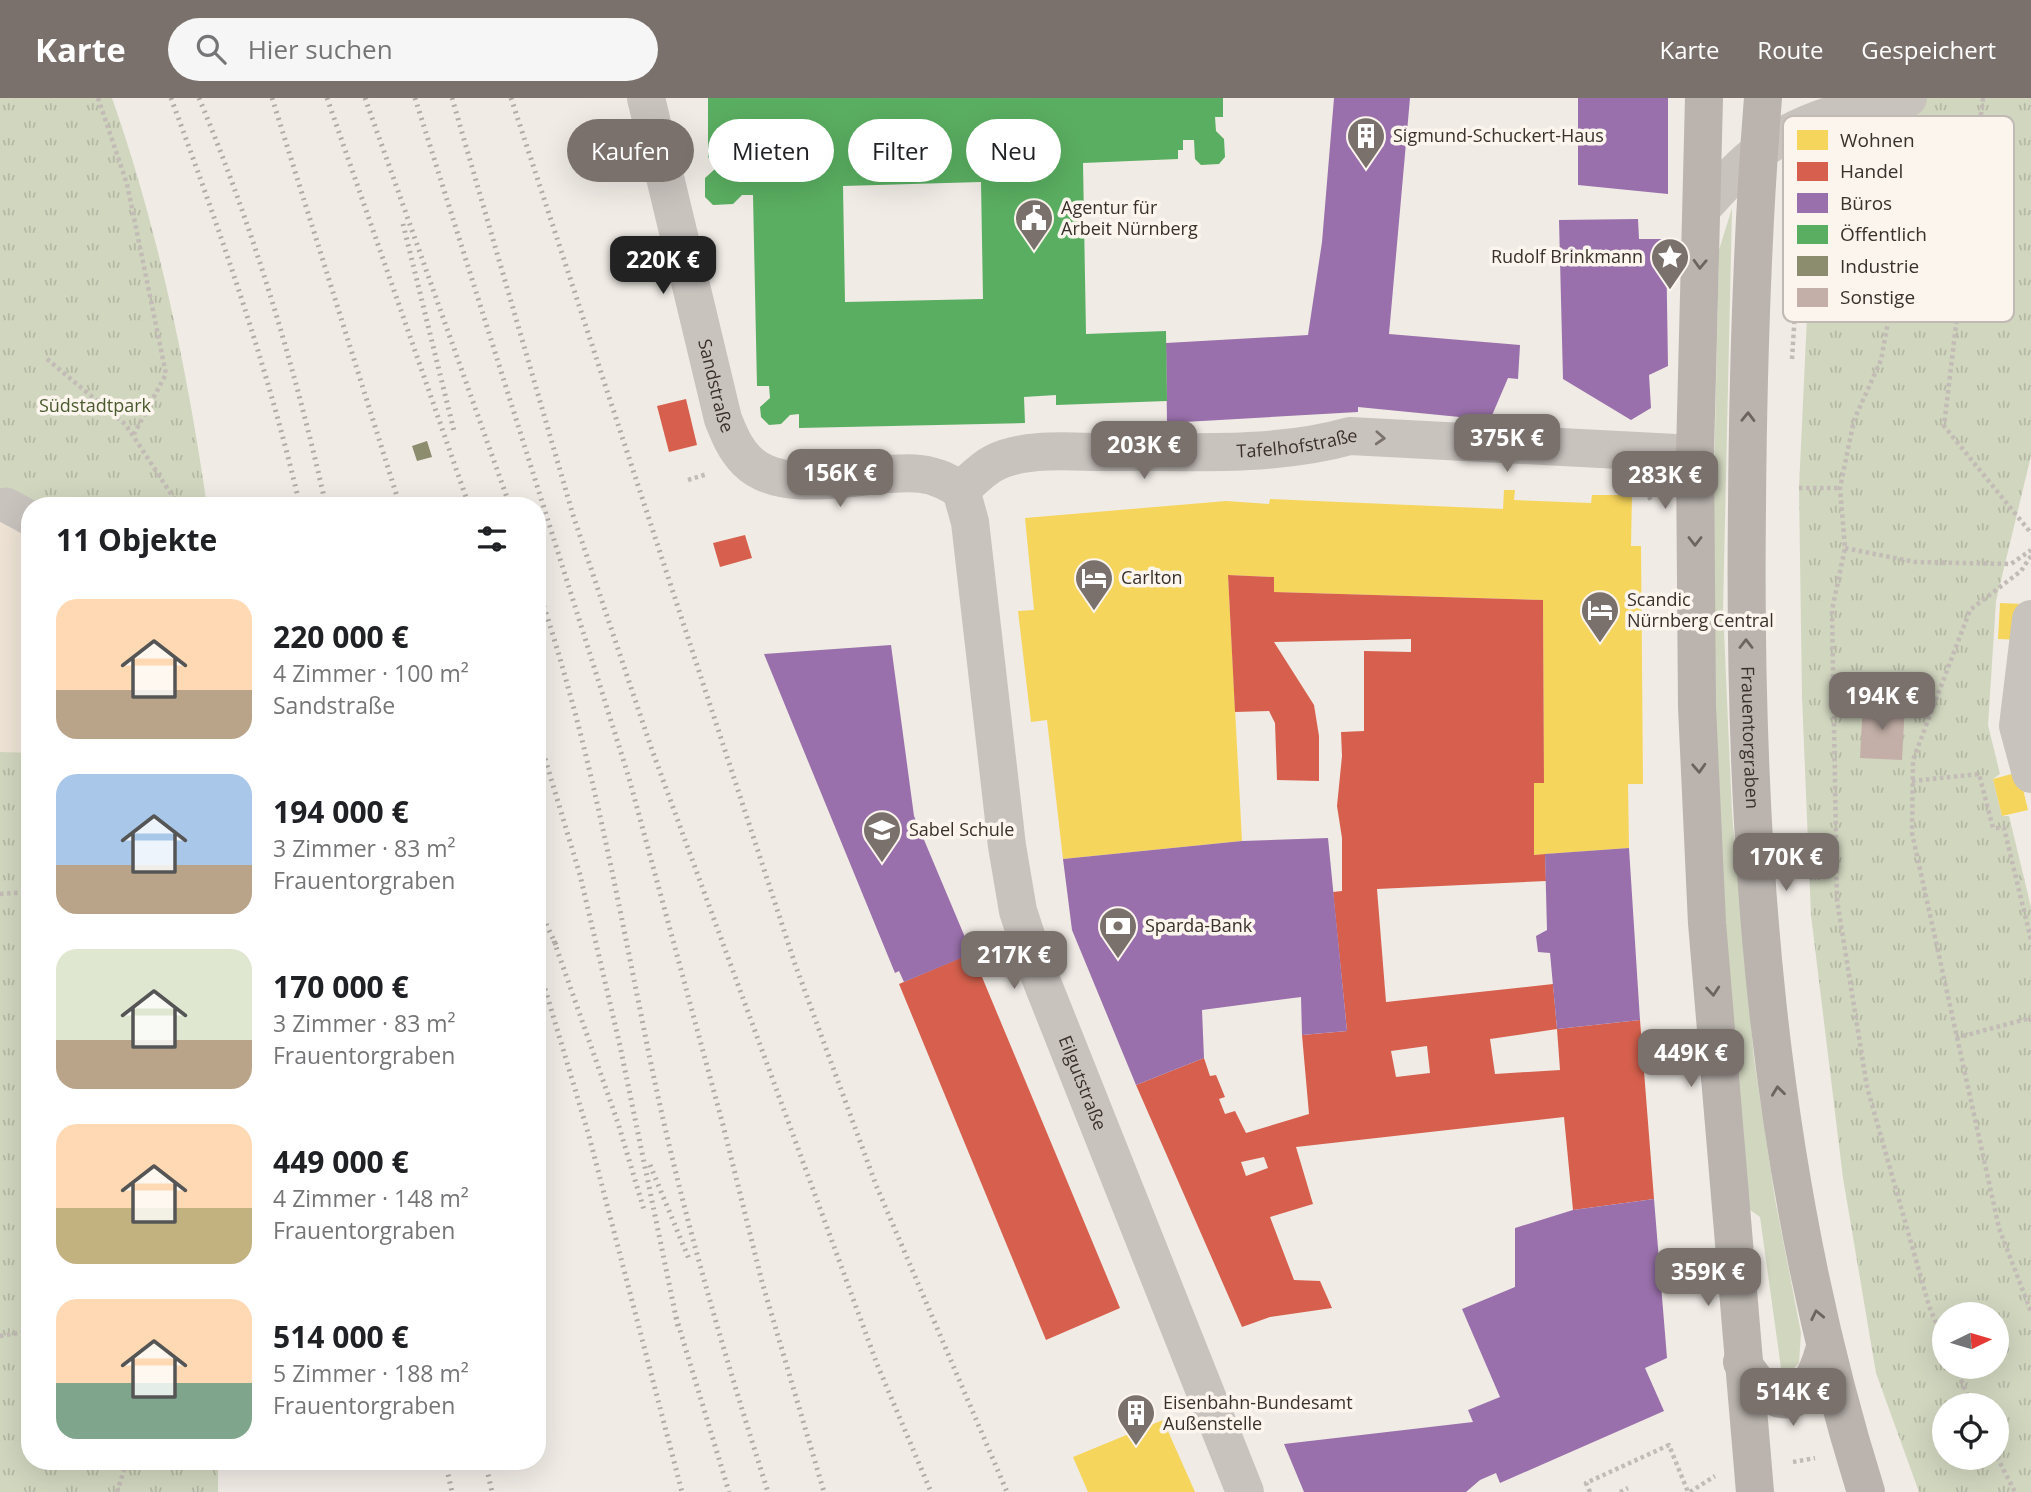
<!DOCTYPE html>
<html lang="de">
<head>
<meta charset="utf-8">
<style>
  body { margin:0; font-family:"Open Sans",sans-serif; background:#f6f6f6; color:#202124; height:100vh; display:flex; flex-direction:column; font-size:26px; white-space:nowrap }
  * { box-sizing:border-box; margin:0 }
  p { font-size:23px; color:#757577 }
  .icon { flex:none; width:38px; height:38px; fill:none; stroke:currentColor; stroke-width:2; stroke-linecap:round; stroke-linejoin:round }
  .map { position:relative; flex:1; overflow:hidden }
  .panel { position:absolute; left:21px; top:399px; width:525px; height:973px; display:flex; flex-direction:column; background:#fff; border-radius:28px; box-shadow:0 7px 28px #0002 }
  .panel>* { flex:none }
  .hud { position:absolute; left:567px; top:21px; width:665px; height:63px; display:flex; gap:14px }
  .needle { width:46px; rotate:85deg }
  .buttons { position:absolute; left:1932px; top:1204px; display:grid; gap:14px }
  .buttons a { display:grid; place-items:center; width:77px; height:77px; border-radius:50%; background:#fff; box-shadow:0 7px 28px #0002; font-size:35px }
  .price { position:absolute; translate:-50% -60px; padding:0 16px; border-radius:14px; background:#7a716c; color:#fff; font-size:23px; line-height:46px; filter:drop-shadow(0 2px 4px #0008) }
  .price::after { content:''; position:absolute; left:50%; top:42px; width:21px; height:16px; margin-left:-10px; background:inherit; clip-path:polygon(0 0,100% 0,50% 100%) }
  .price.current { background:#222; color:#fff }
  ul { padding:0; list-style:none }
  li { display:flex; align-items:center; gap:21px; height:175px; padding:0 35px }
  li span { display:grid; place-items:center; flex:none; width:196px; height:140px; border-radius:21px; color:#555 }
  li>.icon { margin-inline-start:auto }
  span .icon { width:84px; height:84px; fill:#fffc; stroke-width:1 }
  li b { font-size:30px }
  h2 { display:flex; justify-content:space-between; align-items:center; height:84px; padding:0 35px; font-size:30px }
  .tag { padding:0 24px; border-radius:32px; background:#fff; box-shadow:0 7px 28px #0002; font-size:24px; line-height:63px }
  .tag.current { background:#7a716c; color:#fff }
  header { display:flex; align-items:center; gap:42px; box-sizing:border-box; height:98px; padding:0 35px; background:#7a716c; color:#fff }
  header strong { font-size:33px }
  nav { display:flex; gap:38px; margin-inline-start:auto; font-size:24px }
  .search { width:490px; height:63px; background:#f6f6f6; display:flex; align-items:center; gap:18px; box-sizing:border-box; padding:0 24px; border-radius:38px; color:#757577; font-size:26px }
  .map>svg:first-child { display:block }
  .grass { fill:#d1d6bf }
  .park { fill:url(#park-tufts); fill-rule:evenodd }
  .plaza { fill:#eee3d5 }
  .homes { fill:#f6d55c }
  .shops { fill:#d6604d; fill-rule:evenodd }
  .offices { fill:#9970ab }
  .public { fill:#5aae61; fill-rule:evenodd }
  .industry { fill:#8c8c6e }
  .building { fill:#c3afa7 }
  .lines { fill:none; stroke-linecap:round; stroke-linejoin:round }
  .path { stroke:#c2bbb6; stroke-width:4.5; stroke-dasharray:3.5 3.5; stroke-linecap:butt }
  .pedestrian { stroke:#c9c3be; stroke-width:35 }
  .minor { stroke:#c9c3be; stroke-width:38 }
  .secondary { stroke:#bab3ae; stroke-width:38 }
  .rail { stroke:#b1aca8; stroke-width:5; stroke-dasharray:2 5; stroke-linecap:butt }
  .oneway { stroke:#6e645f }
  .oneway2 { stroke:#7b726d }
  .labels { text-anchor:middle; stroke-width:7; stroke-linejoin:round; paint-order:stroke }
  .poi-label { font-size:18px; fill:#3b302b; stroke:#fbf5ee; text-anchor:start }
  .street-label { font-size:18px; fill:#3b302b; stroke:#fbf5ee }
  .park-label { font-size:18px; fill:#4a5a2e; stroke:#fbf5ee }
  .key { fill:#fbf5ee; stroke:#c1bab4; stroke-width:2 }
  .key-label { font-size:19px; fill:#3b302b }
</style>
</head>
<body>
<header>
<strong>Karte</strong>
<div class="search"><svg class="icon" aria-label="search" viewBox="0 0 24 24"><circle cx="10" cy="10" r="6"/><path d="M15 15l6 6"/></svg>Hier suchen</div>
<nav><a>Karte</a><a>Route</a><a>Gespeichert</a></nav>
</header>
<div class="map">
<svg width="2031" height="1394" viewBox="0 0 2031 1394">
  <defs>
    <pattern id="park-tufts" width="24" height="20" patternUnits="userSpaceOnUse" patternTransform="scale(1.75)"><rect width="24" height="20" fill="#d1d6bf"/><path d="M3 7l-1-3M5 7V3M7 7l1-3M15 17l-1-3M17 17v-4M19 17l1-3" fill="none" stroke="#b4b8a4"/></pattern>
  </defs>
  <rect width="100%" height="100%" fill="#f0ebe5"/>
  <polygon class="grass" points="1732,110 1723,511 1732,715 1754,960 1775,1101 1801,1235 1799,1265 1791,1273 1781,1270 1760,1119 1746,1109 1727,880 1711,515 1719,152"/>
  <g class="park">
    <path d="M0 0H112C158 131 187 270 207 408H30V1363H218V1394H0Z"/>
    <path d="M1823 0H2031V358L1996 503 1988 627 2000 676 1993 681 2002 718H2009L2031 809V1394H1919L1876 1275 1843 1080 1811 817 1802 598 1799 390 1813 91ZM1944 1216H1997V1269H1944ZM1944 1307H1997V1360H1944Z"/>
  </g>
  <polygon class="plaza" points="44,406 50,408 30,408 30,655 0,654 0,410 6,407"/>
  <g class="homes">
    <polygon points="1504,392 1515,392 1514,402 1591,405 1592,397 1632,397 1631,448 1641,448 1643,686 1628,686 1629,750 1534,757 1534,685 1544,685 1543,502 1274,494 1274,479 1228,477 1242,743 1063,761 1047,622 1031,624 1018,513 1034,512 1025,420 1226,403 1269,406 1270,401 1503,411"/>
    <polygon points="2000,505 2024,506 2022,542 1998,541"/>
    <polygon points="2019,674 2028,712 2002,718 1993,681"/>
    <polygon points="1163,1322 1195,1394 1088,1394 1073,1359"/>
  </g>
  <g class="shops">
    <polygon points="686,301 697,347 669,354 657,308"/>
    <polygon points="745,437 752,460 720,469 713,445"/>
    <path d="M1228 477 1274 479V494L1543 502 1544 685H1534V757L1545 756 1546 783 1377 791 1386 904 1553 886 1557 931 1490 941 1495 976 1560 972 1557 931 1640 922 1654 1101 1573 1112 1564 1019 1296 1049 1313 1106 1270 1119 1294 1182 1320 1183 1332 1210 1270 1219 1242 1229 1136 987 1204 960 1210 978 1216 977 1225 999 1219 1001 1225 1016 1235 1013 1246 1035 1309 1016 1302 937 1347 933 1333 794 1342 793V740L1337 708 1342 658 1341 634 1364 633V553L1411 554V541L1274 544 1314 607 1319 638V683L1277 682 1275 625 1269 613 1235 614ZM1427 948 1430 975 1396 979 1391 953ZM1264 1059 1268 1070 1246 1078 1241 1064Z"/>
    <polygon points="972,855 1120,1210 1046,1242 899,886"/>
  </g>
  <g class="offices">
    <polygon points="1334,0 1410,0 1389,236 1520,247 1518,281 1508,280 1490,322 1358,309 1358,314 1167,325 1166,245 1308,237 1322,144"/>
    <polygon points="1578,0 1668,0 1668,96 1578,87"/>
    <polygon points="1638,121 1639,141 1666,141 1668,268 1649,277 1651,310 1631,322 1563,281 1559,122"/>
    <polygon points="891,547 914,718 967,844 961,847 966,858 904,884 899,873 895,875 764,556"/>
    <polygon points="1328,740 1347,933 1302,937 1301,899 1202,912 1204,960 1136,987 1072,832 1063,761 1242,743"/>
    <polygon points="1629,750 1640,922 1557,931 1550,855 1538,854 1536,838 1547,832 1545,756"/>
    <polygon points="1654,1101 1667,1260 1645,1270 1664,1313 1500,1385 1496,1375 1480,1382 1466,1394 1304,1394 1284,1346 1473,1324 1468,1312 1500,1299 1462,1211 1515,1189 1515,1130 1573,1112"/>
  </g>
  <path class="public" d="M708 0H1223V19H1215L1216 33 1224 41 1225 59 1219 66 1201 67 1195 61 1194 42H1183V52H1178V61L1083 65 1086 236 1166 233 1167 303 1056 307V297L1024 299 1025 325 799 330V316L790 317 781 326 769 327 761 319 760 309 770 300 769 288H757L753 97H742L733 106 713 107 705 99V80L715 71 714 59 708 60ZM981 84 983 201 845 204 843 88Z"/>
  <polygon class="industry" points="427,343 432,359 417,363 412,348"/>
  <polygon class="building" points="1863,605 1905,607 1902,662 1860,660"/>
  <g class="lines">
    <g class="path">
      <polyline points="98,0 127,86 166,276 134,336"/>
      <polyline points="1983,0 1944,328 2031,435"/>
      <polyline points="1919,35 1914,84 1881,262 1854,322 1840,390 1845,450 1832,512 1837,802 1867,989 1929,1208 1944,1244"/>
      <polyline points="47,261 126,327 179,408"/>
      <polyline points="1792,261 1804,71"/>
      <polyline points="688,382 707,376"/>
      <polyline points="1799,390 1840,390"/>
      <polyline points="1645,393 1651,402"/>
      <polyline points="1845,450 1915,464 2011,466 2031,452"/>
      <polyline points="2031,458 2021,473 1970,512 1913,662 1912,735 1999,1130 2031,1214"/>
      <polyline points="1912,683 1979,676 1993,730 2004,730 2031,842"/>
      <polyline points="0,796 30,794"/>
      <polyline points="1956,940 2030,920 2031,924"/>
      <polyline points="0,1238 30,1233"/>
      <polyline points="1955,1269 1972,1307"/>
      <polyline points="1997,1359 2015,1394"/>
      <polyline points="1793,1364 1815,1360"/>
      <polyline points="117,1394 127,1363"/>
      <polyline points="1590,1394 1586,1385 1669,1347 1688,1394"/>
      <polyline points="1620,1394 1628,1390"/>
      <polyline points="1690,1394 1715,1378"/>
    </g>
    <polyline class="pedestrian" points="6,407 30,420"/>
    <g class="minor">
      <path id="s1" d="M646 0 723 321C729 336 735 351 747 363 786 402 873 370 921 376 937 378 948 384 961 392"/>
      <path d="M1702 110C1720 91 1739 68 1760 53 1804 20 1856 8 1908 0"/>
      <path id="s2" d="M961 392 970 424 1007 748 1018 813 1038 874 1245 1394"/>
      <path id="s3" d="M961 392C971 383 982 371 994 365 1025 349 1071 354 1105 354 1186 353 1271 360 1350 338L1695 356"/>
      <polyline points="2031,521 2018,628 2031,676"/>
    </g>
    <g class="secondary">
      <polyline points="1704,0 1695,356 1697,609 1707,825 1755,1394"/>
      <path id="s4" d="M1763 0C1752 136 1748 273 1747 409 1743 742 1766 1075 1866 1394"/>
      <path d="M1742 1264C1775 1318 1807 1313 1824 1253"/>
    </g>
    <g class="rail">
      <path d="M171 0C221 136 267 266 300 408"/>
      <path d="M199 0C254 132 295 269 326 408"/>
      <polyline points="272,0 400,408"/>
      <polyline points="327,0 469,408"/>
      <polyline points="365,0 510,408"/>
      <polyline points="415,0 629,680 723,1027 762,1184 824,1394"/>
      <polyline points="452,0 573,417 652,652 877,1266 931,1394"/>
      <polyline points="511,0 795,866 876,1087 1007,1394"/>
      <polyline points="403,126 454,333"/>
      <path d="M537 488C590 643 618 805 651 966 681 1110 723 1253 768 1394"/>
      <polyline points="537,634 580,777 620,948 678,1229"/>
      <polyline points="537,807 558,851"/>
      <polyline points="554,843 618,1025 644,1112"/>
      <polyline points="537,864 589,1038 682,1394"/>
      <polyline points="650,1067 689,1161"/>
      <polyline points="676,1219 729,1394"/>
      <polyline points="445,1363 452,1394"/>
      <polyline points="485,1363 492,1394"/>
    </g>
  </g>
  <defs><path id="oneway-chevron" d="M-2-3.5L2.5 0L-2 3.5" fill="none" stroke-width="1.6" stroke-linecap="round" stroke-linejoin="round" transform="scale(1.75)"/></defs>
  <g class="oneway">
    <use href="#oneway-chevron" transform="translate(1700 166) rotate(92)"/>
    <use href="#oneway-chevron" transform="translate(1748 319) rotate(-89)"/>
    <use href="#oneway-chevron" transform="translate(1695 443) rotate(90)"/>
    <use href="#oneway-chevron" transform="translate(1746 546) rotate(-90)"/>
    <use href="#oneway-chevron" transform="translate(1699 670) rotate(87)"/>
    <use href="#oneway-chevron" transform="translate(1713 893) rotate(85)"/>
    <use href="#oneway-chevron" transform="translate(1778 993) rotate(-97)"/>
    <use href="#oneway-chevron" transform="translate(1817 1217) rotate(-102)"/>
  </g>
  <use class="oneway2" href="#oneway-chevron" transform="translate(1380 340) rotate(3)"/>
  <defs>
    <symbol id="building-pin" viewBox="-11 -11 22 30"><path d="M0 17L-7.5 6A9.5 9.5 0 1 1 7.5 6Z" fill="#7a716c" stroke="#fbf5ee"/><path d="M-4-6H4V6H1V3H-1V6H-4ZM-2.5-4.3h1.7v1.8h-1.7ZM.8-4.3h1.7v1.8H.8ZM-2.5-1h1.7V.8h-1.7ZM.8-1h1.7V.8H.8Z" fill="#fff"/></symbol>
    <symbol id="civic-pin" viewBox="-11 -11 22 30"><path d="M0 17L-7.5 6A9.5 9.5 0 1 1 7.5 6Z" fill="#7a716c" stroke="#fbf5ee"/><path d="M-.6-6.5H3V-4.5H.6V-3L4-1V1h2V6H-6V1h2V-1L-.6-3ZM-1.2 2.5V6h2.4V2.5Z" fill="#fff"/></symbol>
    <symbol id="sight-pin" viewBox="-11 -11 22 30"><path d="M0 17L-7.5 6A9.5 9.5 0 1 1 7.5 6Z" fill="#7a716c" stroke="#fbf5ee"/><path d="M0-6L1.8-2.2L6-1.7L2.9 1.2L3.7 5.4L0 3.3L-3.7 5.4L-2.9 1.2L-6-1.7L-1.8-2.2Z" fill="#fff"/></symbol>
    <symbol id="hotel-pin" viewBox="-11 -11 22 30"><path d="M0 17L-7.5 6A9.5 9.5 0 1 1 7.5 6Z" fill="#7a716c" stroke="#fbf5ee"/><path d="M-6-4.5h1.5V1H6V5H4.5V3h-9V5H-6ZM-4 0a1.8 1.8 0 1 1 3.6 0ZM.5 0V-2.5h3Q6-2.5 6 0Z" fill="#fff"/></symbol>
    <symbol id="school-pin" viewBox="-11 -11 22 30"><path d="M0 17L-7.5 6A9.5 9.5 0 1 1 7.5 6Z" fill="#7a716c" stroke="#fbf5ee"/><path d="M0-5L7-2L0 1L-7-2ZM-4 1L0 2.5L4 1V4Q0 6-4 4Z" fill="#fff"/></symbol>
    <symbol id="bank-pin" viewBox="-11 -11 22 30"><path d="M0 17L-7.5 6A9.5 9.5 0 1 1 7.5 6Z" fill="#7a716c" stroke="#fbf5ee"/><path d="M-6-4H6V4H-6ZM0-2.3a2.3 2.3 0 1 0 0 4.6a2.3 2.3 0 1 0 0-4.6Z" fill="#fff"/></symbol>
  </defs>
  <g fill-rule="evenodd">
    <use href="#building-pin" x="1344" y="16" width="44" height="60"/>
    <use href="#civic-pin" x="1012" y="98" width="44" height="60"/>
    <use href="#sight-pin" x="1648" y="137" width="44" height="60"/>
    <use href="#hotel-pin" x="1072" y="458" width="44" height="60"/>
    <use href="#hotel-pin" x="1578" y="490" width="44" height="60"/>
    <use href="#school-pin" x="860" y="710" width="44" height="60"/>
    <use href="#bank-pin" x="1096" y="806" width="44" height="60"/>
    <use href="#building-pin" x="1114" y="1293" width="44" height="60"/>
  </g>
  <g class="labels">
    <g class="poi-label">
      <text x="1393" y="44">Sigmund-Schuckert-Haus</text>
      <text x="1061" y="116">Agentur für<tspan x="1061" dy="21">Arbeit Nürnberg</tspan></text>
      <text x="1643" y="165" text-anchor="end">Rudolf Brinkmann</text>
      <text x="1121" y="486">Carlton</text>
      <text x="1627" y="508">Scandic<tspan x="1627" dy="21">Nürnberg Central</tspan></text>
      <text x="909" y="738">Sabel Schule</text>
      <text x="1145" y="834">Sparda-Bank</text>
      <text x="1163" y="1311">Eisenbahn-Bundesamt<tspan x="1163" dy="21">Außenstelle</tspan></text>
    </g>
    <g class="street-label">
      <text dy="6" stroke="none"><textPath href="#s1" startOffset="296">Sandstraße</textPath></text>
      <text dy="6" stroke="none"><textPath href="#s3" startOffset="348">Tafelhofstraße</textPath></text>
      <text dy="6" stroke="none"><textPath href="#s4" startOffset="640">Frauentorgraben</textPath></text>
      <text dy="6" stroke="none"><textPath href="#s2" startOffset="609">Eilgutstraße</textPath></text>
    </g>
    <g class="park-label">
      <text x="95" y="314">Südstadtpark</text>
    </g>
  </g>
  <rect x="1783" y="18" width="231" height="206" rx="10" class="key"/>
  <rect x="1797" y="32" width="31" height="20" fill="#f6d55c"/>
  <rect x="1797" y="64" width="31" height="19" fill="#d6604d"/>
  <rect x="1797" y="95" width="31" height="20" fill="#9970ab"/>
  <rect x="1797" y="127" width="31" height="19" fill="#5aae61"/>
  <rect x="1797" y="158" width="31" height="20" fill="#8c8c6e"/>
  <rect x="1797" y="190" width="31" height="19" fill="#c3afa7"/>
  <g class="key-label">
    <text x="1840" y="49">Wohnen</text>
    <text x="1840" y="80">Handel</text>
    <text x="1840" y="112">Büros</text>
    <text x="1840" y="143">Öffentlich</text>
    <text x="1840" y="175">Industrie</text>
    <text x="1840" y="206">Sonstige</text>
  </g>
</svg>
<div class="buttons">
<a><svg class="needle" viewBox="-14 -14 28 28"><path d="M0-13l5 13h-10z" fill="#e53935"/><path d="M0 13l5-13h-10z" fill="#757577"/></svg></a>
<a><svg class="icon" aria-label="locate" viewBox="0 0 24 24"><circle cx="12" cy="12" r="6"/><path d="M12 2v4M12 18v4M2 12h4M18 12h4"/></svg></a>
</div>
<b class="price current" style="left:663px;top:198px">220K €</b>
<b class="price" style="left:1507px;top:376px">375K €</b>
<b class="price" style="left:1144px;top:383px">203K €</b>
<b class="price" style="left:840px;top:411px">156K €</b>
<b class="price" style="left:1665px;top:413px">283K €</b>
<b class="price" style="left:1882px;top:634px">194K €</b>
<b class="price" style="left:1786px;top:795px">170K €</b>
<b class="price" style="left:1014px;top:893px">217K €</b>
<b class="price" style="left:1691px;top:991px">449K €</b>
<b class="price" style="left:1708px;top:1210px">359K €</b>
<b class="price" style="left:1793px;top:1330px">514K €</b>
<div class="hud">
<a class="tag current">Kaufen</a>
<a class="tag">Mieten</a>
<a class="tag">Filter</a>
<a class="tag">Neu</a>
</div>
<section class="panel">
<h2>11 Objekte<svg class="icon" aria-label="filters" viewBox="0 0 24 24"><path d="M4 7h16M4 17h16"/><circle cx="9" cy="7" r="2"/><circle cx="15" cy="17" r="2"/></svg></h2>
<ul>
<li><span style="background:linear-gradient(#ffd9b3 65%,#b9a48a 0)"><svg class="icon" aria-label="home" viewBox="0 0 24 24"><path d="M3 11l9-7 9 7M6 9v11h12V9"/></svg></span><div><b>220 000 €</b><p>4 Zimmer · 100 m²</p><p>Sandstraße</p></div></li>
<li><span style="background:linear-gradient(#a9c7e8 65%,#b9a48a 0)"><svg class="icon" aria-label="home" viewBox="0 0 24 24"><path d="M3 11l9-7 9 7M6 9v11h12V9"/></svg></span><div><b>194 000 €</b><p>3 Zimmer · 83 m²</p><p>Frauentorgraben</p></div></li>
<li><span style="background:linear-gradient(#dfe7d0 65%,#b9a48a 0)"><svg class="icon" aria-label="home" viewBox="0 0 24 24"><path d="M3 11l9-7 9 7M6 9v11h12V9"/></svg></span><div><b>170 000 €</b><p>3 Zimmer · 83 m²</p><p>Frauentorgraben</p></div></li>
<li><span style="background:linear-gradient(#ffd9b3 60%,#c2b280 0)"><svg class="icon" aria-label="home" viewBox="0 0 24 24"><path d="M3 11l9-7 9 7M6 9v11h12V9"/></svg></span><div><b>449 000 €</b><p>4 Zimmer · 148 m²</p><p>Frauentorgraben</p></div></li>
<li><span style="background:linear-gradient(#ffd9b3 60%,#7fa58c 0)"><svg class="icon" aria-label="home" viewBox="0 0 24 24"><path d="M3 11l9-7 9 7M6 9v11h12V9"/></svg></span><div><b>514 000 €</b><p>5 Zimmer · 188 m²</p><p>Frauentorgraben</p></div></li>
</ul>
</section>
</div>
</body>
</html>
